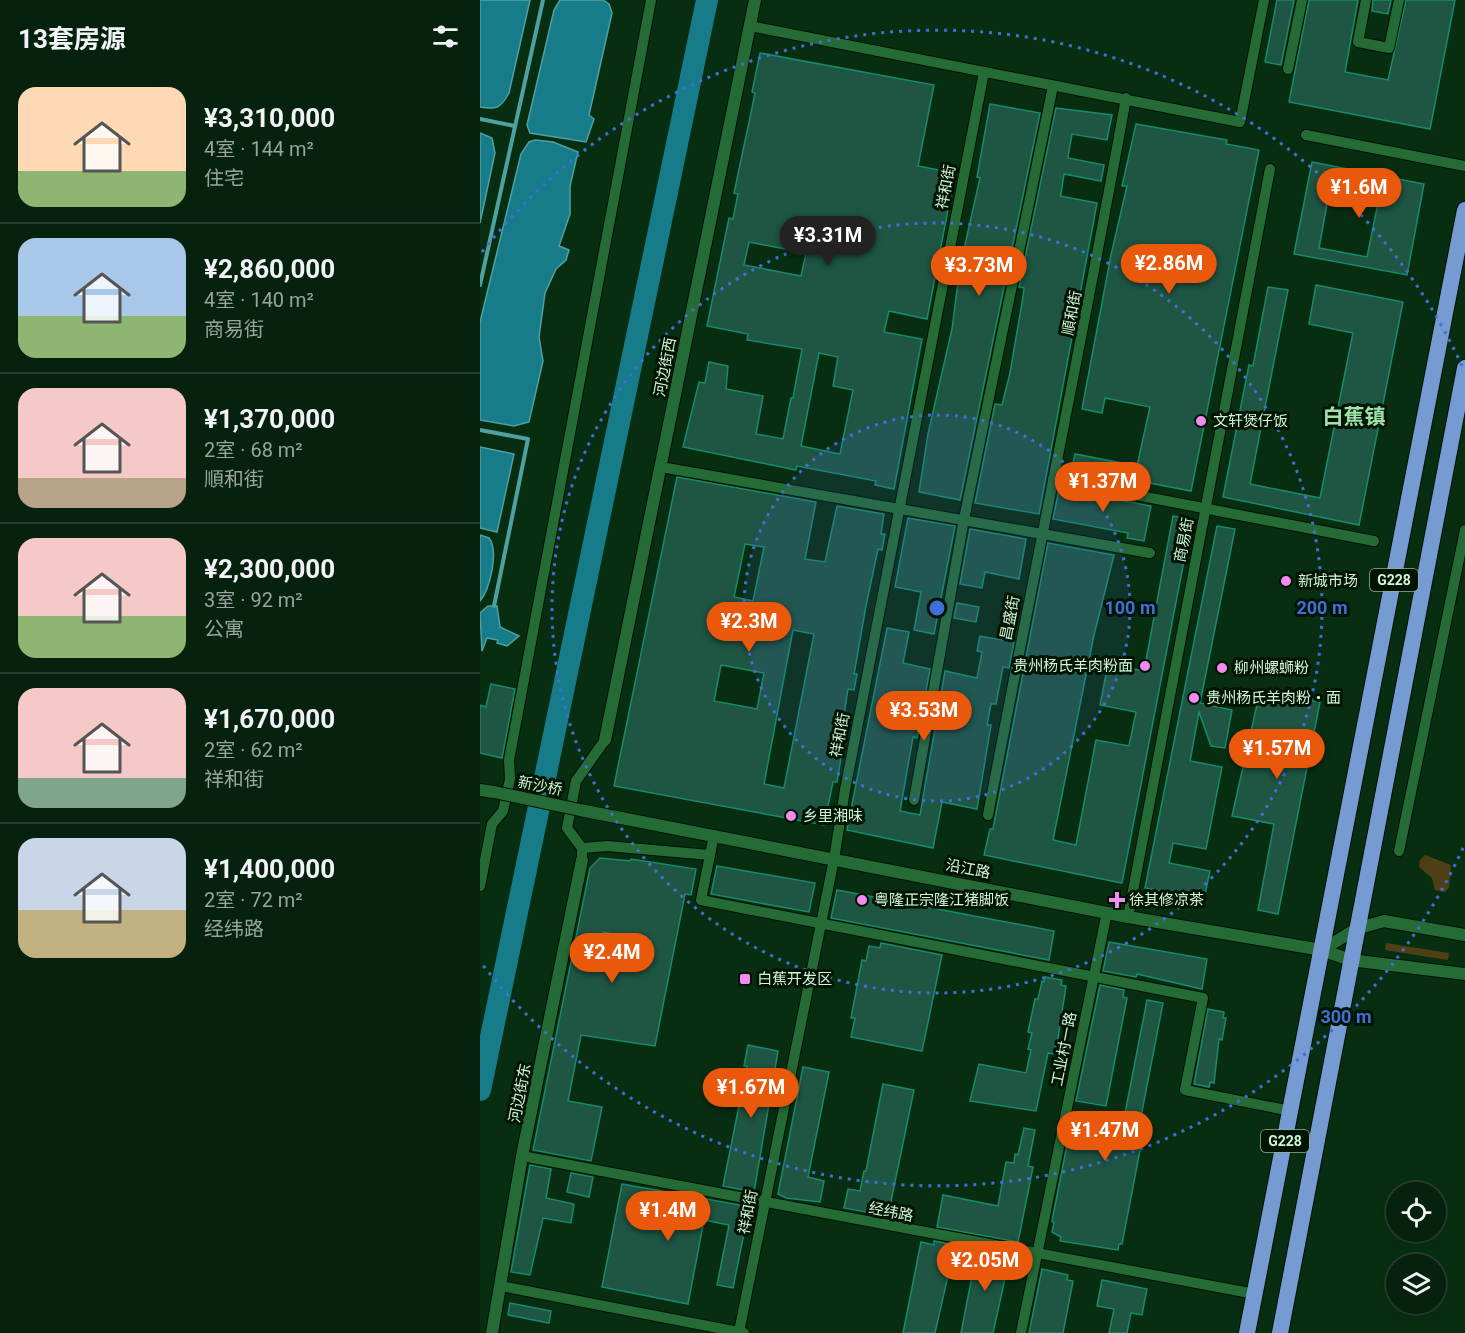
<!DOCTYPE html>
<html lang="zh">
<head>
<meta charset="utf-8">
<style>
  body { margin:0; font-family:Roboto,"Noto Sans SC",sans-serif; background:#142f1c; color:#f1f3f6; height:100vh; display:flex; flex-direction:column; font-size:22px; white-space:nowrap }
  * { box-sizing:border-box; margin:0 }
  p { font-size:20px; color:#98a49e }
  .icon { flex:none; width:33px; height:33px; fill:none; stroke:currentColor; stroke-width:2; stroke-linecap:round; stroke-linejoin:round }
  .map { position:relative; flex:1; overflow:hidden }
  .panel { display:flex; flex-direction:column; background:#06220e; width:480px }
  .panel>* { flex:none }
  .controls { position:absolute; left:906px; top:1182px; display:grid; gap:12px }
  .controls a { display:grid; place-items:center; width:60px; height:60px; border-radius:50%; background:#06220e; box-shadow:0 3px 9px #0003,0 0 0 2px #273f2e; font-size:30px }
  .price { position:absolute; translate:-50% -51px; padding:0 14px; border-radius:21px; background:#ea580c; color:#fff; font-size:20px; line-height:39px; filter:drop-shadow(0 2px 3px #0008) }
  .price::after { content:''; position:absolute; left:50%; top:36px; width:18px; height:14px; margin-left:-9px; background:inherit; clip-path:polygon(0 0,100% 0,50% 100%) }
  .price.active { background:#222; color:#fff }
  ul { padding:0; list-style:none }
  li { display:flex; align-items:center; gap:18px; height:150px; padding:0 18px }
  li+li { border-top:2px solid #273f2e }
  li span { display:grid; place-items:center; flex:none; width:168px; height:120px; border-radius:18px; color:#555 }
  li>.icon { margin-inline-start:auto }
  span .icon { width:72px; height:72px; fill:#fffc; stroke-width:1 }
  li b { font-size:26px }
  h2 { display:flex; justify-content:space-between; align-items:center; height:72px; padding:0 18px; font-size:26px }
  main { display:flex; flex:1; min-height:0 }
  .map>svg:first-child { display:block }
  .green { fill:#4e3f15 }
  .water { fill:#177c8a; stroke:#4fa0a1; stroke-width:1.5 }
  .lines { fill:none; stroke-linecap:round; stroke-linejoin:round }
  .stream { stroke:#4fa0a1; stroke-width:4 }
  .river { stroke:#177c8a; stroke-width:22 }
  .building { fill:#1e5543; stroke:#178b6b; stroke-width:1.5; fill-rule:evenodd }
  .minor-casing { stroke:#011304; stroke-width:12 }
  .tertiary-casing { stroke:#011304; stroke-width:14 }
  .trunk-casing { stroke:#011304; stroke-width:18 }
  .minor { stroke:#256b36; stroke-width:10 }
  .tertiary { stroke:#256b36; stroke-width:12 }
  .trunk { stroke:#769bd2; stroke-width:16 }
  .tertiary-bridge-casing { stroke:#011304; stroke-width:14; stroke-linecap:butt }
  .tertiary-bridge { stroke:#256b36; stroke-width:12 }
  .ring { fill:none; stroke:#416fd8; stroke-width:3; stroke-dasharray:3 6 }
  .poi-dot { fill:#f489f0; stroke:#001402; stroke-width:2 }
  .labels { text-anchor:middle; stroke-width:6; stroke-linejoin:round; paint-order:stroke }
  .shield { fill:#001402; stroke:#93b297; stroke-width:1.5 }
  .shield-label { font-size:14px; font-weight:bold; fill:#d2f5d7 }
  .street-label { font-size:15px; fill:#d2f5d7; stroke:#001402 }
  .poi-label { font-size:15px; fill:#d2f5d7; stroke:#001402; text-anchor:start }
  .district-label { font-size:21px; font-weight:bold; fill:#9de4a8; stroke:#001402 }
  .centre { fill:#416fd8; stroke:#001402; stroke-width:3 }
  .ring-label { font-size:18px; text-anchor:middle; font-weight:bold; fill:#416fd8; stroke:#001402; stroke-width:6; stroke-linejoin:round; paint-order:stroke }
</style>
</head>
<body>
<main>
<section class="panel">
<h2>13套房源<svg class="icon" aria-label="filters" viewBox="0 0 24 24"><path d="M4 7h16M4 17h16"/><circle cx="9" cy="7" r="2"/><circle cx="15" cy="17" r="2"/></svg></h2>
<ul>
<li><span style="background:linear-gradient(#ffd9b3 70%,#8fb573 0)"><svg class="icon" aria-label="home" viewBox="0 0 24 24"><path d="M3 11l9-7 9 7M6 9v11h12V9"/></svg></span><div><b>¥3,310,000</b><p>4室 · 144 m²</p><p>住宅</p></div></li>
<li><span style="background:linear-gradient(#a9c7e8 65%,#8fb573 0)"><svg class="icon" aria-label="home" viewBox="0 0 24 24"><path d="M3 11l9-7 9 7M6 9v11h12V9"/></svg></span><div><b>¥2,860,000</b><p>4室 · 140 m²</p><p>商易街</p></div></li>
<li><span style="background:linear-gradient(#f6c9c9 75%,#b9a48a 0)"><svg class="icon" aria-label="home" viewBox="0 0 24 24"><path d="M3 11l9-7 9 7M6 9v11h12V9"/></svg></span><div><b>¥1,370,000</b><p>2室 · 68 m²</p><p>順和街</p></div></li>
<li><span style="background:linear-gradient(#f6c9c9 65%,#8fb573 0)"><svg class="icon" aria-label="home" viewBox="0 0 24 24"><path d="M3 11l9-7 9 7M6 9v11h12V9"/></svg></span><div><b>¥2,300,000</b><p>3室 · 92 m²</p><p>公寓</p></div></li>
<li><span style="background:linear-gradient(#f6c9c9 75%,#7fa58c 0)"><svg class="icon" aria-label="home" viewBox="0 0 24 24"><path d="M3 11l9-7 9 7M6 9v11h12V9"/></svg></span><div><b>¥1,670,000</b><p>2室 · 62 m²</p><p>祥和街</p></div></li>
<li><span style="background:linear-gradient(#c9d6e8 60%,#c2b280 0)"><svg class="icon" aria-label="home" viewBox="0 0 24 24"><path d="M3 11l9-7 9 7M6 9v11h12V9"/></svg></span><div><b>¥1,400,000</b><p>2室 · 72 m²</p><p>经纬路</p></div></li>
</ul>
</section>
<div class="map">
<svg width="985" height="1333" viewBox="0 0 985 1333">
  <rect width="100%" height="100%" fill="#082e12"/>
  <g class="green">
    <polygon points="945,855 971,865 969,888 965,892 955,890 952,878 939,867 940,860"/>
    <polygon points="906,943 969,953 968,960 905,950"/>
  </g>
  <g class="water">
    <path d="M0 0H50L29 93C21 108 16 110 0 107Z"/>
    <polygon points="123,0 129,4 132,13 109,115 114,119 106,142 50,133 47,125 74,10 80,0"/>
    <polygon points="0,133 12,138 15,153 0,223"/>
    <polygon points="55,140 73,142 98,152 90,186 90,214 79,246 89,250 86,260 76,269 65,293 59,337 63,361 49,422 34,426 0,420 0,322 41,154 49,142"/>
    <polygon points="0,447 34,454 17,532 0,528"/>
    <path d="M0 535 9 538C19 551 10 589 0 601Z"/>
    <polygon points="8,606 17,606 20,627 39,636 27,646 17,643 18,640 7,638 2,651 0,613"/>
  </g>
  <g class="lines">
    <g class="stream">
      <polyline points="0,119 35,126"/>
      <polyline points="0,285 63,0"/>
      <polyline points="0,430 48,439 14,606"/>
    </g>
    <polyline class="river" points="0,1090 227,0"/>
  </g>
  <g class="building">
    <polygon points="797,0 814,0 801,65 785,62"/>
    <polygon points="829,0 878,0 865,72 908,80 926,0 975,0 950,129 809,102"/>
    <polygon points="893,0 911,0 908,14 892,11"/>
    <path d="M280 53 454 85 438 166 475 173 447 319 409 311 404 332 442 339 414 489 395 485 396 481 317 466 316 470 203 447 219 382 225 383 229 362 248 366 246 389 283 396 276 434 303 439 311 398H313L322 349 267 340 268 334 227 326 249 218 253 219 258 194 254 193 271 113 275 93 272 92ZM269 242 326 253 321 276 264 265ZM339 353 358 357 353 386 373 390 360 454 321 446Z"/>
    <polygon points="510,104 560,113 480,500 439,492 448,434 472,329 480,267 500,178 497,177"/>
    <polygon points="576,108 632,115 627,140 592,134 588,156 588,158 624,165 621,181 584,174 581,194 580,196 617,203 559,514 495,503 515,404 522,405 530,373 543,297 544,288 539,287"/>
    <polygon points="656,124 747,140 746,144 779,150 711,491 592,468 595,454 657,466 670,407 625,398 622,413 602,409 631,255 647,186 642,186"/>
    <path d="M832 162 944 184 927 275 814 254ZM849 193 898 203 887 257 839 248Z"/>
    <polygon points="836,285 923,302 879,525 743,497 769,365 773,366 788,287 808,290 770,484 840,498 873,333 829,324"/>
    <path d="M197 477 336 502 325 559 345 562 357 506 404 514 401 534H405L402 550 398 549 386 606 374 674H377L374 690 368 689 364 715 368 716 357 782H353L344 825 134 786ZM265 544 284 547 273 601 254 597ZM313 630 334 634 304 788 284 784ZM241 665 284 673 277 709 234 701Z"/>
    <polygon points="579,489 671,506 664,541 647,538 648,533 573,519"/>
    <polygon points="693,516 712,519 642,883 504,855 510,829 513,829 568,543 634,555 614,635 573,840 596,845 616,740 649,746 656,712 620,705 628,664 664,671"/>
    <polygon points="428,518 475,526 454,634 434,630 441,592 415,587"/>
    <polygon points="737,526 755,529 720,703 752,710 745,748 731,746 719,712 710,761 742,767 726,849 693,843 689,863 730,871 724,899 665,888"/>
    <polygon points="490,529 546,539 539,579 505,572 502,588 480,584"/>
    <polygon points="477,603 499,607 496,622 474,618"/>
    <polygon points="407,628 429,632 423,663 450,669 444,702 441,701 437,722 440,723 437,738 433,737 420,811 440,815 465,671 497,678 502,652 497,651 500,636 534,642 529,668 523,667 516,704 511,704 507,725 511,725 497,809 462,802 453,848 367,830"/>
    <polygon points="11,684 35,689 22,758 0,753 0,705 6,707"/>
    <polygon points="780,691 840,702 798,914 778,910 794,824 752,816"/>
    <path d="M120 858 150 861 151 859 216 869 211 895 205 894 175 1046 101 1035 88 1101 122 1107 111 1161 53 1150 110 868ZM123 932 171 941 167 964 118 955Z"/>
    <polygon points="237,866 335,883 329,912 231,894"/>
    <polygon points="357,890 574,931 569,960 351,918"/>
    <polygon points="629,942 727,959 722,989 657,974 656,977 623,971"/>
    <polygon points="401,943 462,955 442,1051 371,1037 375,1018 371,1018 382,960 386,961 389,946 400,948"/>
    <polygon points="565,977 582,980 581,985 586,986 578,1038 573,1054 568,1053 556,1111 490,1101 499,1064 546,1073 551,1050 548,1049 552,1033 548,1032 555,999 558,999 562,981 564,982"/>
    <polygon points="620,985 644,990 643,997 647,998 626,1106 596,1101"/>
    <polygon points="667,1000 683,1003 658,1132 660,1133 659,1140 662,1140 642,1244 639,1244 638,1250 580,1241 581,1237 572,1232 574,1223 572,1221 592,1120 618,1125 617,1131 638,1135 639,1129 642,1129"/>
    <polygon points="728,1009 744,1012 743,1018 746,1018 742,1040 739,1039 734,1083 730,1082 729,1087 714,1084"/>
    <polygon points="268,1045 298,1051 274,1192 243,1186 267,1066 264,1066"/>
    <polygon points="323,1067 349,1072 328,1177 344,1181 340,1202 306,1198 298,1194"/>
    <polygon points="403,1084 434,1090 408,1216 364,1208 368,1189 380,1191 384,1171 386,1171"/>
    <polygon points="544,1128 555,1130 548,1166 553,1167 538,1242 457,1227 463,1195 518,1206 526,1162 534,1163 535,1154 538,1155"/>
    <polygon points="50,1165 71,1169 66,1198 94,1204 91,1223 63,1218 50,1275 31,1272"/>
    <polygon points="91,1173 113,1177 109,1197 87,1192"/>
    <polygon points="142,1184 271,1207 269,1229 265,1228 253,1288 237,1285 249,1225 224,1220 208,1304 122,1287"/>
    <polygon points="454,1241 475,1245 455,1333 423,1333 441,1242 454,1245"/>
    <polygon points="494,1249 530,1256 513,1333 481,1333 495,1261 492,1261"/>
    <polygon points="562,1269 588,1275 587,1280 593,1281 583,1333 549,1333"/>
    <polygon points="622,1280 667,1289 662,1315 651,1313 647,1333 629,1333 634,1309 617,1306"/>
    <polygon points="30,1303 71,1311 69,1323 28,1315"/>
  </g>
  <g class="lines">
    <defs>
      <g id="minor">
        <polyline points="886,0 878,42 909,48 919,0"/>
        <polyline points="270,26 760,122 784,0"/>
        <polyline points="808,69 822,0"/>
        <polyline points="826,135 985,166"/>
        <polyline points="181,467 670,553"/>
        <polyline points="573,479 894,541"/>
        <polyline points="434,800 484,519 573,86"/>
        <path d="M508 815C553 576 603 338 646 98"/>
        <polyline points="234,835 221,900 723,998 705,1090 811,1111"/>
        <polyline points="102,848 127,846 230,855"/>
        <polyline points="919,851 985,530"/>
        <polyline points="102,860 102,848 87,828 96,781 125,740"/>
        <polyline points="0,886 12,824 23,811 30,779 29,760 171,0"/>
        <polyline points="648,917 790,169"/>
        <polyline points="42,1156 775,1294"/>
        <polyline points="21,1286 264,1333"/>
        <polyline points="259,1332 354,859 365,790 504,72"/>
        <polyline points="541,1333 627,912"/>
      </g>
      <g id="tertiary">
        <polyline points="125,740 275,0"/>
        <polyline points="0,790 14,792"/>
        <polyline points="100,810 648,917 842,950 870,960 985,974"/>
        <polyline points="842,950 876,929 904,921 985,935"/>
        <polyline points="12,1333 42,1156 102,860"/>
      </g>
      <g id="trunk">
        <polyline points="767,1333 985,210"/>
        <polyline points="800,1333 985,368"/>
      </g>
    </defs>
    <use href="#minor" class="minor-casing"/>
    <use href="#tertiary" class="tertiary-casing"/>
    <use href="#trunk" class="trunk-casing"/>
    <use href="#minor" class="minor"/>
    <use href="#tertiary" class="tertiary"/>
    <use href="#trunk" class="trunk"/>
    <defs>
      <polyline id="tertiary-bridge" points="14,792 100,810"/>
    </defs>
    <use href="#tertiary-bridge" class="tertiary-bridge-casing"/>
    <use href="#tertiary-bridge" class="tertiary-bridge"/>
  </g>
  <circle cx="457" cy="608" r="193" fill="#416fd8" fill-opacity=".12"/>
  <g class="ring">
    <circle cx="457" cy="608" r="193"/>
    <circle cx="457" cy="608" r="385"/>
    <path d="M983 848A578 578 0 0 1 2 964M2 252A578 578 0 0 1 983 368"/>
  </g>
  <g class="poi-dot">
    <circle cx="721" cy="421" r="6"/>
    <circle cx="806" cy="581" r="6"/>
    <circle cx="665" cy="666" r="6"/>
    <circle cx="742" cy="668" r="6"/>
    <circle cx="714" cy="698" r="6"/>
    <circle cx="311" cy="816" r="6"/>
    <circle cx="382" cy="900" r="6"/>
    <path d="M634 891h6v6h6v6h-6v6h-6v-6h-6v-6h6z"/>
    <rect x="259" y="973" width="12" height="12" rx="3"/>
  </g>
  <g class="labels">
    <g class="shield">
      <rect x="890" y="569" width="48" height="22" rx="4.5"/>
      <rect x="781" y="1130" width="48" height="22" rx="4.5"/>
    </g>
    <g class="shield-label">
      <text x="914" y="585">G228</text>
      <text x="805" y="1146">G228</text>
    </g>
    <g class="street-label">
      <text transform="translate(466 187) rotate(-79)" y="5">祥和街</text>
      <text transform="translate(592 313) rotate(-79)" y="5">順和街</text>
      <text transform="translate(185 367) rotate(-79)" y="5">河边街西</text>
      <text transform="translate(704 540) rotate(-79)" y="5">商易街</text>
      <text transform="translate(530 618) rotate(-79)" y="5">昌盛街</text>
      <text transform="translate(360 735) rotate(-79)" y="5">祥和街</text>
      <text transform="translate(60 786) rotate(11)" y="5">新沙桥</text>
      <text transform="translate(488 869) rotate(11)" y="5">沿江路</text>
      <text transform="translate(584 1049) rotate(-79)" y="5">工业村一路</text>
      <text transform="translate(40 1093) rotate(-79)" y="5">河边街东</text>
      <text transform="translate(268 1212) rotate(-79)" y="5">祥和街</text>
      <text transform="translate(411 1212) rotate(11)" y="5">经纬路</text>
    </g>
    <g class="poi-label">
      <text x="733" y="426">文轩煲仔饭</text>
      <text x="818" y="586">新城市场</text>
      <text x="653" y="671" text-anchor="end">贵州杨氏羊肉粉面</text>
      <text x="754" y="673">柳州螺蛳粉</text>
      <text x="726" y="703">贵州杨氏羊肉粉・面</text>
      <text x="323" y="821">乡里湘味</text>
      <text x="394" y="905">粤隆正宗隆江猪脚饭</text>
      <text x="649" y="905">徐其修凉茶</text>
      <text x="277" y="984">白蕉开发区</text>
    </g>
    <g class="district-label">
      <text x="874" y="424">白蕉镇</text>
    </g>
  </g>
  <circle cx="457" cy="608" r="9" class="centre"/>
  <g class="ring-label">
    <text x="650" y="614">100 m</text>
    <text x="842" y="614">200 m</text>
    <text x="866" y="1023">300 m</text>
  </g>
</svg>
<div class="controls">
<a><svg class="icon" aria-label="locate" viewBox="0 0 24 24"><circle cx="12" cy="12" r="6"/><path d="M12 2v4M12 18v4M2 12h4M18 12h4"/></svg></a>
<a><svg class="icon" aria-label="layers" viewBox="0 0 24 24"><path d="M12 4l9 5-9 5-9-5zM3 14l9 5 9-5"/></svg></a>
</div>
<b class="price" style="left:879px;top:219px">¥1.6M</b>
<b class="price active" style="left:348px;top:267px">¥3.31M</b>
<b class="price" style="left:689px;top:295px">¥2.86M</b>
<b class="price" style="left:499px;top:297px">¥3.73M</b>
<b class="price" style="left:623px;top:513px">¥1.37M</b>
<b class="price" style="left:269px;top:653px">¥2.3M</b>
<b class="price" style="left:444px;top:742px">¥3.53M</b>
<b class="price" style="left:797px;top:780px">¥1.57M</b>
<b class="price" style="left:132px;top:984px">¥2.4M</b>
<b class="price" style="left:271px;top:1119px">¥1.67M</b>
<b class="price" style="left:625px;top:1162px">¥1.47M</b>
<b class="price" style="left:188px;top:1242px">¥1.4M</b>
<b class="price" style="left:505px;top:1292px">¥2.05M</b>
</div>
</main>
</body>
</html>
